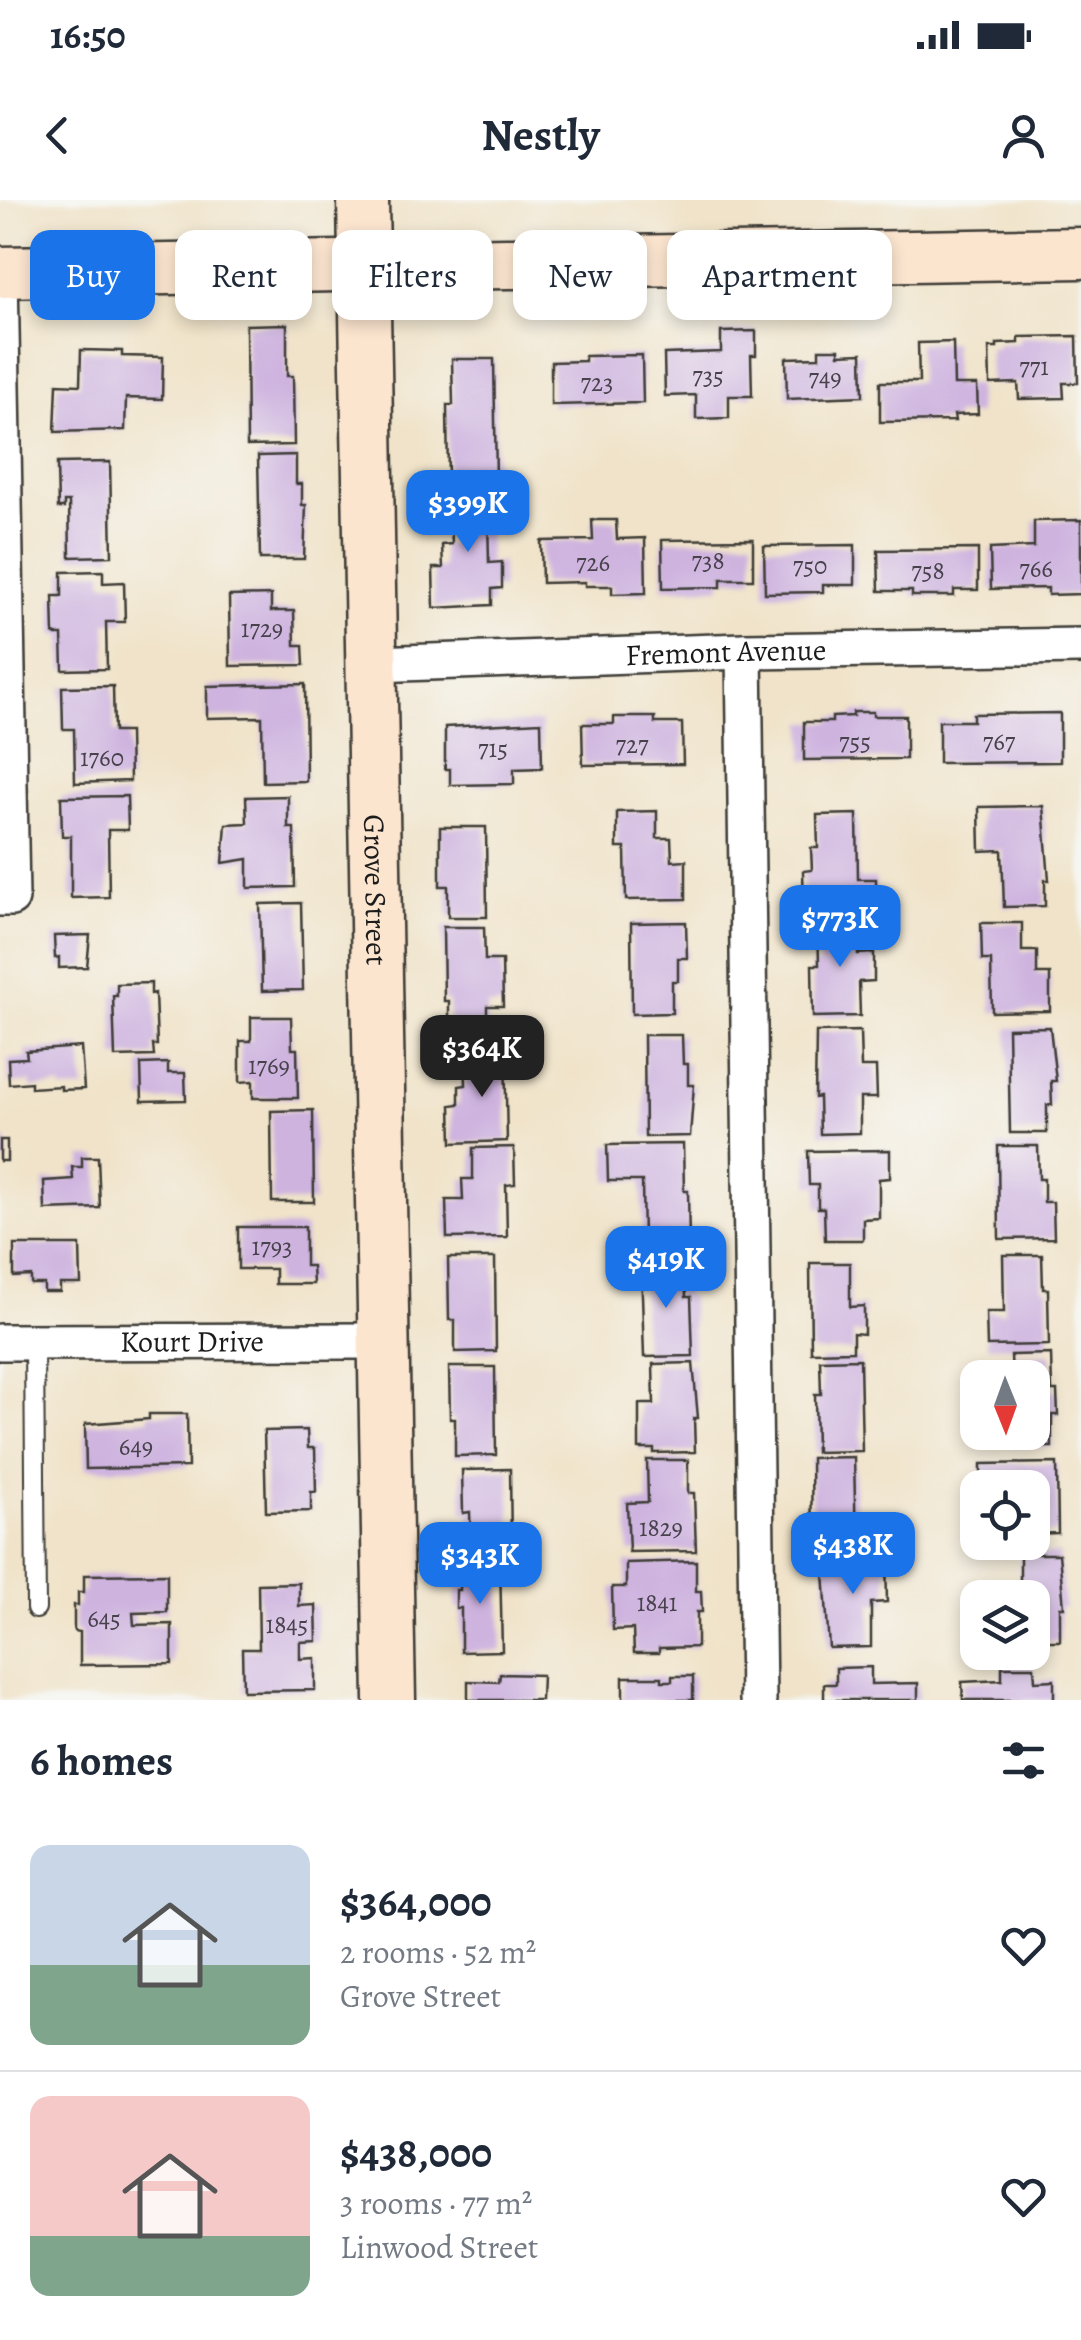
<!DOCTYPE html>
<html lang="en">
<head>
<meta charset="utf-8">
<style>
  body { margin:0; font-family:Alegreya,serif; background:#f2f2f3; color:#1f2937; height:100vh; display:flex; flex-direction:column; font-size:38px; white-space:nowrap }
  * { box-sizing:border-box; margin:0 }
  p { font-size:32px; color:#747a83 }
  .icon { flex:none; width:55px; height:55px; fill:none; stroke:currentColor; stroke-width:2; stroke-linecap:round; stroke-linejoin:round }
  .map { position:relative; height:1500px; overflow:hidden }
  .drawer { display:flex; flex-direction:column; background:#fff; flex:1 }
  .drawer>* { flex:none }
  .banner { position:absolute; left:30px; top:30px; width:1022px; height:90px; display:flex; gap:20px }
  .needle { width:65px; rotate:179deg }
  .controls { position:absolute; left:960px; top:1160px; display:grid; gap:20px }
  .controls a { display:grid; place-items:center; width:90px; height:90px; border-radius:20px; background:#fff; box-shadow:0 5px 15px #0003; font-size:50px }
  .price { position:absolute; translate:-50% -85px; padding:0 22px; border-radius:20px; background:#1a73e8; color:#fff; font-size:32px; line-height:65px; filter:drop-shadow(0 2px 5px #0008) }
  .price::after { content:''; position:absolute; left:50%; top:60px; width:30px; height:22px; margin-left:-15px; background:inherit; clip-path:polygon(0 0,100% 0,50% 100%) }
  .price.selected { background:#222; color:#fff }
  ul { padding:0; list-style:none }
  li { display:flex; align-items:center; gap:30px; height:250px; padding:0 30px }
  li+li { border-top:2px solid #e0e1e3 }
  li span { display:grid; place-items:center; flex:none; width:280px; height:200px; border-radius:20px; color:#555 }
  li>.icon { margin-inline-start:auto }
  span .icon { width:120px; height:120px; fill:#fffc; stroke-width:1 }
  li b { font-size:42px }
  h2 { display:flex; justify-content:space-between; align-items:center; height:120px; padding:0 30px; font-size:42px }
  .pill { padding:0 35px; border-radius:20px; background:#fff; box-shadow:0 5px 15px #0003; font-size:35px; line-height:90px }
  .pill.selected { background:#1a73e8; color:#fff }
  .status { display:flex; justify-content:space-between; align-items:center; height:70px; padding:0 50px; background:#fff; direction:ltr }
  .status svg { height:28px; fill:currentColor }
  header { display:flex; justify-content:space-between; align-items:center; height:130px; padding:0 30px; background:#fff; font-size:45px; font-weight:700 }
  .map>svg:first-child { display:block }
  .building { fill:#ceb3df }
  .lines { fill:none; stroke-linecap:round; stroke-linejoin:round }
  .lane-casing { stroke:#3c3a36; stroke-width:22 }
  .street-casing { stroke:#3c3a36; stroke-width:40 }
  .secondary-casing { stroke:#3c3a36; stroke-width:55 }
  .lane { stroke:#fff; stroke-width:18 }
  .street { stroke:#fff; stroke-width:35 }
  .secondary { stroke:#fce5cf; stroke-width:50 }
  .labels { text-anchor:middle; stroke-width:8; stroke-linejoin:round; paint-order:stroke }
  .number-label { font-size:25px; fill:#48424d }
  .street-label { font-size:30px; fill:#1c1c1c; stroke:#f6f6f2 }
</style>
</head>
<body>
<div class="status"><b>16:50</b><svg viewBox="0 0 49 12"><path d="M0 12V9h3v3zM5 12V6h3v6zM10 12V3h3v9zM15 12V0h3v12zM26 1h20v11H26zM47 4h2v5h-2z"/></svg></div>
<header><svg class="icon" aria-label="back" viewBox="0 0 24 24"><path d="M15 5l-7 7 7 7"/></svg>Nestly<svg class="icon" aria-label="person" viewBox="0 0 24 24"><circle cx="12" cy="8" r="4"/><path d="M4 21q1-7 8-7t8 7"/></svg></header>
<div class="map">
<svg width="1081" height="1500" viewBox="0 0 1081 1500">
  <rect width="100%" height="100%" fill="#f6f6f2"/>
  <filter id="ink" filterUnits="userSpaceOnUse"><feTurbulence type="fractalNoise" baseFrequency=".01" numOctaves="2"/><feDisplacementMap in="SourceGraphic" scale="20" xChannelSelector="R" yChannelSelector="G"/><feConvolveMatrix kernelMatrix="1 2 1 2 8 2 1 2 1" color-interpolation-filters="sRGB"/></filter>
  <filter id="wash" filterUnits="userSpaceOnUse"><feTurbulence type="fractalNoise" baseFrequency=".0048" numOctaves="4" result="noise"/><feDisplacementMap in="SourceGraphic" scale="40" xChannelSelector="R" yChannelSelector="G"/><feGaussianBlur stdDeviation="2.25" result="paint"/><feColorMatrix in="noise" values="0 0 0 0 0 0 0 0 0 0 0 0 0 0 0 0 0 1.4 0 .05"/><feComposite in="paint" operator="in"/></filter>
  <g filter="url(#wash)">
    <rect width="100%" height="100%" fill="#f0e3c9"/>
    <g id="blocks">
      <g class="building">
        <polygon points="287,124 287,176 293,176 294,245 247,246 246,125"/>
        <polygon points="756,131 756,155 751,155 752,196 729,196 729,218 696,219 696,195 665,196 664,154 721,152 721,132"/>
        <polygon points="1077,136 1078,183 1063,183 1064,198 1019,199 1018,183 990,184 989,148 997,148 997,144 1019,143 1019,137"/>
        <polygon points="953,142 954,185 977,185 978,214 954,215 955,221 880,222 880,182 919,182 918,143"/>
        <polygon points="819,149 839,149 839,154 862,153 863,196 787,199 786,158 819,157"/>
        <polygon points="81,150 122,151 122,156 163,157 162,199 126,198 125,230 55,232 57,184 80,185"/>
        <polygon points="642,155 643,203 551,205 551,162 585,161 585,156"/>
        <polygon points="452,159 494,159 496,281 448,282 447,205 453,205"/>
        <polygon points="296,255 296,284 302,284 302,305 306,305 304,359 260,359 258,256"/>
        <polygon points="110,262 112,356 70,357 69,302 64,302 64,308 58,308 57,263"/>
        <polygon points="492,291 493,315 488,316 489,363 502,362 502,388 492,389 492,405 434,408 433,368 443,368 442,345 452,344 450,293"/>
        <polygon points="592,320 616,320 617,339 645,338 646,393 612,394 612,386 585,386 585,382 542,383 541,341 593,340"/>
        <polygon points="1081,320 1081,394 1048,395 1048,388 991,389 990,349 1034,347 1034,321"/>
        <polygon points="753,339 753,379 721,379 721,387 663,388 662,340"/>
        <polygon points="855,345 855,385 823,385 823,392 765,393 764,346"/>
        <polygon points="978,349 978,390 954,390 954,396 912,396 912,391 879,391 878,350"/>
        <polygon points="103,371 103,383 124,382 125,422 106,422 107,469 63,470 62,435 54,435 53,396 62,396 62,372"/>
        <polygon points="271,395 271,411 294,411 295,445 303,445 304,465 230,466 229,396"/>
        <polygon points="305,484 306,581 263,582 262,517 207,518 207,486"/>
        <polygon points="113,486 114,532 129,532 130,581 75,583 74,529 63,529 62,487"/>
        <polygon points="853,512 873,512 873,516 906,516 906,559 804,560 804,522 832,522 832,517 853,516"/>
        <polygon points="1060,513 1060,562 939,563 939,521 973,521 973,514"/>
        <polygon points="614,517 655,517 655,523 682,523 683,564 583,565 582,524 614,524"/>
        <polygon points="541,522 542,568 514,569 514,584 450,585 450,569 445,569 445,527"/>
        <polygon points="127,596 128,630 108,630 109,697 71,698 71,636 62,636 61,597"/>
        <polygon points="288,596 288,628 294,628 295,687 248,688 248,659 223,663 226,624 247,623 246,597"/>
        <polygon points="1043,606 1049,680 1045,680 1045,706 1004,707 1002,650 980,651 979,607"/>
        <polygon points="657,611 657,638 671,638 672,661 686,660 686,699 626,700 625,648 617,648 617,612"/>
        <polygon points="857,614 858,679 876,679 876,704 804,706 803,671 812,670 811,648 818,648 817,615"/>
        <polygon points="440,627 486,627 487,717 448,717 448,686 440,686"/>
        <polygon points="301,703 303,790 262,791 260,704"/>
        <polygon points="818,720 857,720 858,754 874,753 874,781 859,782 860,816 813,817 812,765 819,765"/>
        <polygon points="686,722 687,758 678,758 678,781 672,781 672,813 632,814 631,723"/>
        <polygon points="981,723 1022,723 1022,751 1037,751 1037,774 1050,774 1050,811 992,812 991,760 982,760"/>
        <polygon points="443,727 484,727 485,760 502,760 503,806 487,806 487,828 449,829 449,801 444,801"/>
        <polygon points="90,735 87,767 59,768 59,757 55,758 54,736"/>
        <polygon points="151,783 151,794 155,793 157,845 153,845 154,856 115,857 113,796 117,796 117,784"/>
        <polygon points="251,817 291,817 292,849 297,849 298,898 253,898 253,881 240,882 240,841 251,841"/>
        <polygon points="1050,827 1056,881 1051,881 1052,905 1047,905 1047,933 1010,933 1008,828"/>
        <polygon points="860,831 861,867 876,867 877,898 860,898 860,933 820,934 819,897 815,898 816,832"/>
        <polygon points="644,835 682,835 683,864 688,864 688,885 694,885 690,936 645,937"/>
        <polygon points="81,847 84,889 61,890 61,886 31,888 31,882 9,884 8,859 27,858 26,851"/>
        <polygon points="505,851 507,941 452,943 451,905 459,904 459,886 466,885 465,852"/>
        <polygon points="168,863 168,873 185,873 186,900 142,901 141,864"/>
        <polygon points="313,910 314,1002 272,1002 271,911"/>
        <rect x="0" y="940" width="7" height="21"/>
        <polygon points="683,944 684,991 688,991 689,1043 643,1043 642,981 608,981 607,945"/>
        <polygon points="998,946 1038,946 1039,979 1044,979 1044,1002 1053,1002 1054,1038 999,1039"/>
        <polygon points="514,947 515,984 506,985 507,1037 447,1038 446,1000 463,1000 462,979 473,979 473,948"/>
        <polygon points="890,950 890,978 879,979 879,1018 863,1019 863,1040 825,1040 824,1008 818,1008 818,985 809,985 808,951"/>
        <polygon points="82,957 98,957 100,1008 45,1010 44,981 73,979 72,967 82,967"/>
        <polygon points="238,1027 305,1027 305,1066 312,1066 313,1084 275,1084 275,1069 238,1069"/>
        <polygon points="14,1045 80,1045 81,1084 60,1084 60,1092 44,1092 44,1084 31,1084 31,1076 14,1077"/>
        <polygon points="1003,1055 1042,1055 1043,1089 1048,1089 1049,1145 987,1146 986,1112 1004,1112"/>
        <polygon points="448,1058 495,1058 496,1151 455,1152 455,1120 449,1120"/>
        <polygon points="685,1063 686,1097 691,1097 693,1156 644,1157 641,1064"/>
        <polygon points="810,1063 850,1063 850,1107 864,1106 864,1134 853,1133 853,1151 811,1152"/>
        <polygon points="1051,1154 1052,1191 1057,1191 1058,1215 1052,1215 1052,1247 1013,1247 1012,1232 1032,1232 1032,1178 1012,1178 1011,1155"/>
        <polygon points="860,1159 862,1251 816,1252 815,1194 821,1194 820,1160"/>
        <polygon points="693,1163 698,1218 694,1218 695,1252 654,1253 654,1249 639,1249 639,1204 654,1204 653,1164"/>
        <polygon points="449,1167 495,1167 496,1255 455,1256 455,1219 450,1219"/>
        <polygon points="149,1214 187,1214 188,1267 86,1269 85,1224 149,1219"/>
        <polygon points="307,1230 308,1248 315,1248 316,1292 311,1292 311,1311 266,1312 264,1231"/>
        <polygon points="854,1257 856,1348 812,1349 811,1258"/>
        <polygon points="647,1260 688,1260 688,1293 694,1293 696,1351 629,1352 627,1303 648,1302"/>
        <polygon points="1057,1263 1058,1333 1032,1334 1032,1288 981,1288 981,1264"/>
        <polygon points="510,1269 511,1345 471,1346 470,1312 463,1313 462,1270"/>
        <polygon points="1020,1354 1059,1354 1064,1407 1060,1407 1060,1441 1032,1441 1032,1398 1020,1398"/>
        <polygon points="886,1355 887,1402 871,1403 871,1447 829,1448 823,1356"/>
        <polygon points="696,1361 696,1391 701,1391 702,1412 697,1412 697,1447 659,1448 659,1453 634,1453 633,1429 613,1430 612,1387 626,1387 626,1363"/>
        <polygon points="500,1362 502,1451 461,1452 461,1408 456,1408 456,1390 460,1390 460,1363"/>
        <polygon points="167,1374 167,1412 133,1413 134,1425 172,1424 172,1464 80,1465 80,1432 74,1431 74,1405 78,1405 78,1392 84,1392 84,1375"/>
        <polygon points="299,1383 299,1406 316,1405 317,1441 300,1442 300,1459 315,1458 315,1490 243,1491 242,1449 259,1449 258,1384"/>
        <polygon points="871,1467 871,1484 918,1483 918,1500 824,1500 824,1484 836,1484 836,1468"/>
        <polygon points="1002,1467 1034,1467 1035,1481 1054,1480 1054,1500 963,1500 962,1482 1002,1480"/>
        <polygon points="500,1474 542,1475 541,1500 468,1500 468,1481 499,1482"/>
        <polygon points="672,1476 693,1476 693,1500 623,1500 623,1477 662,1477 662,1481 672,1481"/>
      </g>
    </g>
  </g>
  <g filter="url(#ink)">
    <use href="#blocks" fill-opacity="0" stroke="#3c3a36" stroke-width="2.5"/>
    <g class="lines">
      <defs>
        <polyline id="lane" points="34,1141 36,1409"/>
        <g id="street">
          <polyline points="744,451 758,1500"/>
          <path id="s1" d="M374 464 744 451 1081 446"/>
          <polyline points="0,698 11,698 0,72"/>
          <path id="s2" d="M0 1142 384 1141"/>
        </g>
        <g id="secondary">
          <path id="s3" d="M363 0 390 1500"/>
          <polyline points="0,72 1081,53"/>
        </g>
      </defs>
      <use href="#lane" class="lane-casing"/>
      <use href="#street" class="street-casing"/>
      <use href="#secondary" class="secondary-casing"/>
      <use href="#lane" class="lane"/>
      <use href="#street" class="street"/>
      <use href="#secondary" class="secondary"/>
    </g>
  </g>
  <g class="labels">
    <g class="number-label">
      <text x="1034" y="175">771</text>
      <text x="708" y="184">735</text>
      <text x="825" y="186">749</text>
      <text x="597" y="191">723</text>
      <text x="708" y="369">738</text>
      <text x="593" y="371">726</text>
      <text x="810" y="374">750</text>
      <text x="1036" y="377">766</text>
      <text x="928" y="379">758</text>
      <text x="262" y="437">1729</text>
      <text x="855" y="550">755</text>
      <text x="999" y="550">767</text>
      <text x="632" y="553">727</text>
      <text x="493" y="557">715</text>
      <text x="102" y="566">1760</text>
      <text x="269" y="874">1769</text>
      <text x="272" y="1055">1793</text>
      <text x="136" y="1255">649</text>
      <text x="661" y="1336">1829</text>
      <text x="657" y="1411">1841</text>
      <text x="104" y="1427">645</text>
      <text x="287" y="1433">1845</text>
    </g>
    <g class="street-label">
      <text dy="10" stroke="none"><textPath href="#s1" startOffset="352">Fremont Avenue</textPath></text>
      <text dy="10" stroke="none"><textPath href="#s3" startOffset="690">Grove Street</textPath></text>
      <text dy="10" stroke="none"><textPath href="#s2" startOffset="192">Kourt Drive</textPath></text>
    </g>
  </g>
</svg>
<div class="controls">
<a><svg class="needle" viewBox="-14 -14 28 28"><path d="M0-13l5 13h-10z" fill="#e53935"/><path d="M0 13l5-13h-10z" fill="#747a83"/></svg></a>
<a><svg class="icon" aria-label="locate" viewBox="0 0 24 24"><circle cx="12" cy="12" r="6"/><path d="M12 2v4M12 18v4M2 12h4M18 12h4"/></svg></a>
<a><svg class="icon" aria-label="layers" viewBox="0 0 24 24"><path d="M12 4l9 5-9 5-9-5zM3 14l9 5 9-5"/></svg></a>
</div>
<b class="price" style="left:468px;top:355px">$399K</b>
<b class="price" style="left:840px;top:770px">$773K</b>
<b class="price selected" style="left:482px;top:900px">$364K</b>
<b class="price" style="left:666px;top:1111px">$419K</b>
<b class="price" style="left:853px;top:1397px">$438K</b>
<b class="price" style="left:480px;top:1407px">$343K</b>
<div class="banner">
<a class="pill selected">Buy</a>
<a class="pill">Rent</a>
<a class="pill">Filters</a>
<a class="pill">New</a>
<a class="pill">Apartment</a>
</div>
</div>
<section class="drawer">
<h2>6 homes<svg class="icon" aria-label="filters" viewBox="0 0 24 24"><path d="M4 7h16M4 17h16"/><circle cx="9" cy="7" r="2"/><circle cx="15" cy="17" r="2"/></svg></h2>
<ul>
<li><span style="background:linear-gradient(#c9d6e8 60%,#7fa58c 0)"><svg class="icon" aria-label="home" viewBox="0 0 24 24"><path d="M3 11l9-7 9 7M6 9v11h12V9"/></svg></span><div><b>$364,000</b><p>2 rooms · 52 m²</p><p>Grove Street</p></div><svg class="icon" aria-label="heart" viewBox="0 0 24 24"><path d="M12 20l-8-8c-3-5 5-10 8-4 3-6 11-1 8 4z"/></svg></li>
<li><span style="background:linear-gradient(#f6c9c9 70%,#7fa58c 0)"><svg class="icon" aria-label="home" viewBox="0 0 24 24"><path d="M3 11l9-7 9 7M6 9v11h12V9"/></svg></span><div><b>$438,000</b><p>3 rooms · 77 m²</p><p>Linwood Street</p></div><svg class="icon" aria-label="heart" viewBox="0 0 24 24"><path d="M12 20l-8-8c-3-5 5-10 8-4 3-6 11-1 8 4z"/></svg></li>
</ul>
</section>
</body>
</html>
